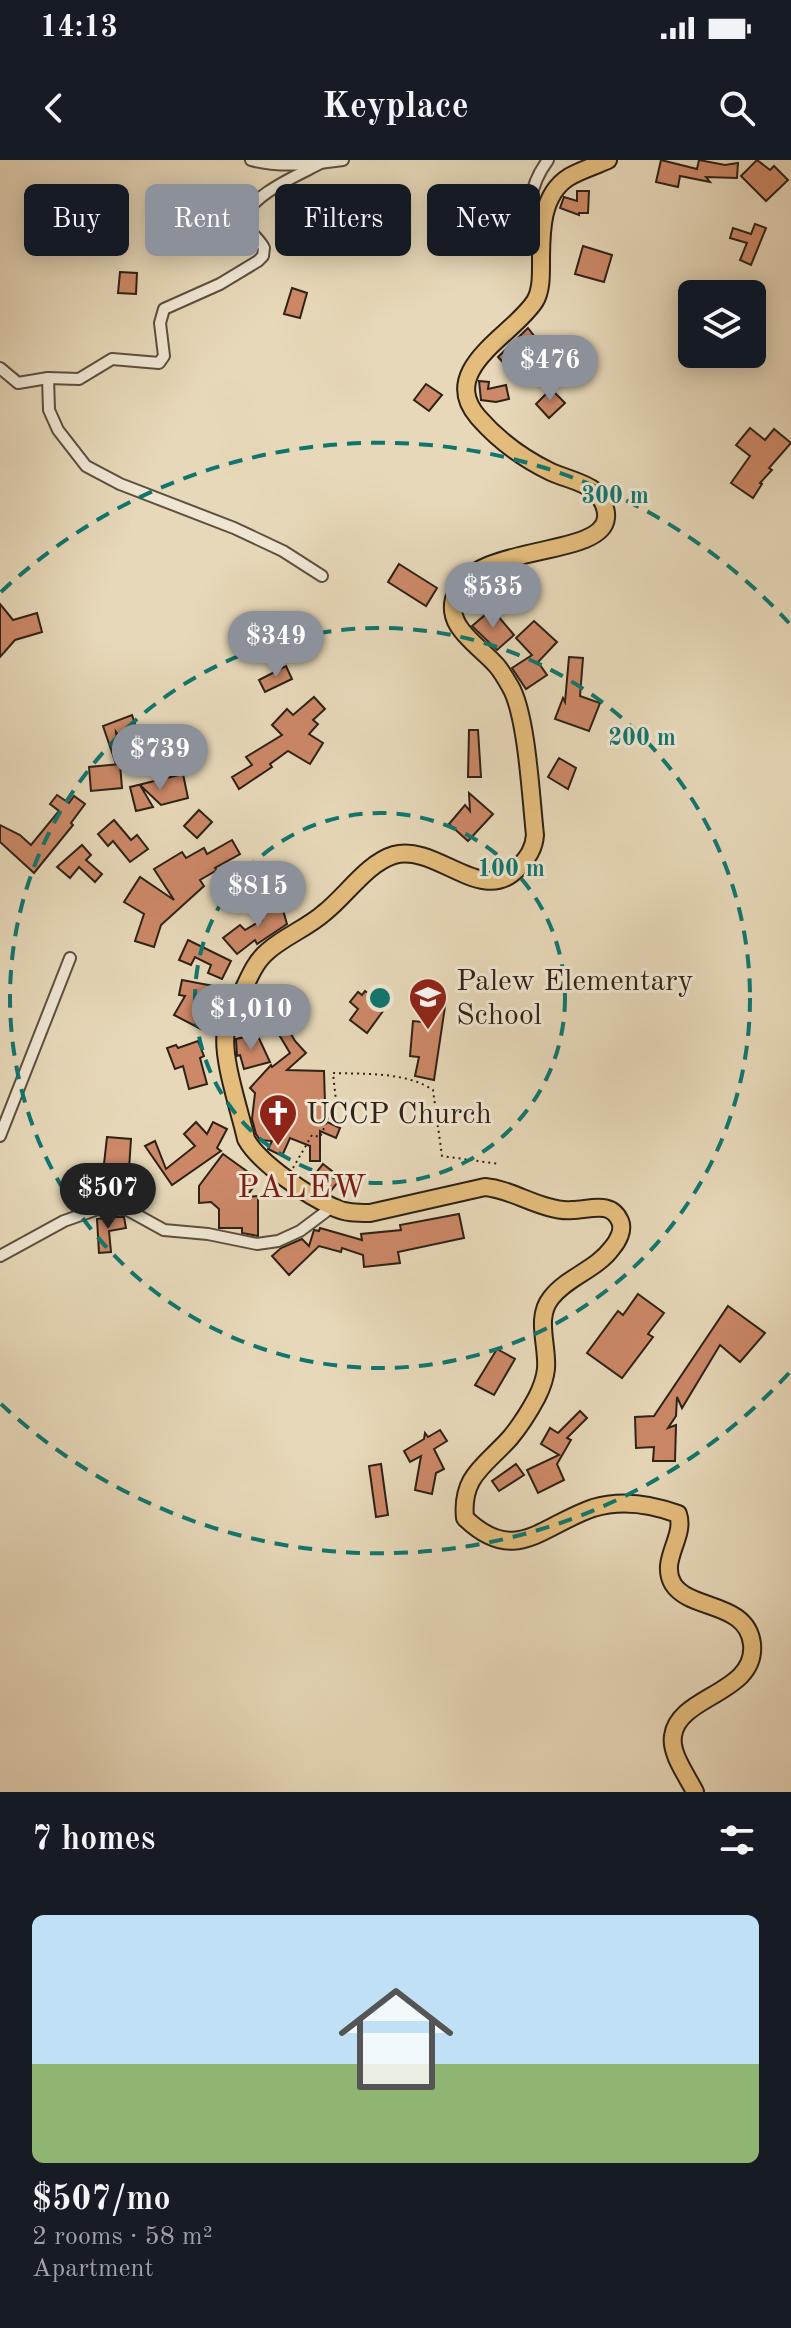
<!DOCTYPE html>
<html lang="en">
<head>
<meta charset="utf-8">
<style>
  body { margin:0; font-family:"Old Standard TT",serif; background:#20242c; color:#f1f3f6; height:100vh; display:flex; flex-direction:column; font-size:30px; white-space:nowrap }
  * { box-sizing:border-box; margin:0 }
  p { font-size:26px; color:#9ea1a6 }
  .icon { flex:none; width:44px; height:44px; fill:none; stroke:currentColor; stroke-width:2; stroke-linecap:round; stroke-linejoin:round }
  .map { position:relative; height:1632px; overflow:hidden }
  .details { display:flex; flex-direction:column; background:#171b24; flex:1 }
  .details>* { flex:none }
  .guide { position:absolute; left:24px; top:24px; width:744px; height:72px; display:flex; gap:16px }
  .buttons { position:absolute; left:678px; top:120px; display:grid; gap:16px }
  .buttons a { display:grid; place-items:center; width:88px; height:88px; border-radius:12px; background:#171b24; box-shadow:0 4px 20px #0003; font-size:40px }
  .price { position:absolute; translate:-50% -68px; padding:0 18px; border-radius:28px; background:#8c9099; color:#fff; font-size:26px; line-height:52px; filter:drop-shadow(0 2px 4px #0008) }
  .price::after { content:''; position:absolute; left:50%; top:48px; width:24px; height:18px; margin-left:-12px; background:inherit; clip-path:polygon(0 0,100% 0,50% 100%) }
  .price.current { background:#222; color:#fff }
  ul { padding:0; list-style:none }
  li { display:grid; align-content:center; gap:16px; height:424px; padding:0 32px }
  li span { display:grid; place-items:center; height:248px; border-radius:12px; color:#555 }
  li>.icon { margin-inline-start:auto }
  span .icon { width:144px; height:144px; fill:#fffc; stroke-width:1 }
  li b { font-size:34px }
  h2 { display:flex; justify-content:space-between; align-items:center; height:96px; padding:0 32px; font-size:34px }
  .pill { padding:0 28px; border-radius:12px; background:#171b24; box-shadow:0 4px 20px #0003; font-size:28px; line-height:72px }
  .pill.current { background:#8c9099; color:#fff }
  .status { display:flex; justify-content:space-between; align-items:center; height:56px; padding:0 40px; background:#171b24; direction:ltr }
  .status svg { height:22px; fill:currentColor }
  header { display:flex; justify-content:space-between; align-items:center; height:104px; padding:0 32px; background:#171b24; font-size:36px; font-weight:800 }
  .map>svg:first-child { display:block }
  .building { fill:#cc8867; stroke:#2e2216; stroke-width:2 }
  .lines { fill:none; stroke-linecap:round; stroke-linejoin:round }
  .minor-casing { stroke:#5c503f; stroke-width:14 }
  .primary-casing { stroke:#2e2216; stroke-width:20 }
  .path { stroke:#2e2216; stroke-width:2; stroke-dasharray:2 4; stroke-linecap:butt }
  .minor { stroke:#efe6d2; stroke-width:10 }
  .primary { stroke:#e4bc7c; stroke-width:16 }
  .ring { fill:none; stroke:#0f766e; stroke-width:4; stroke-dasharray:14 10 }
  .labels { text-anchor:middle; stroke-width:6; stroke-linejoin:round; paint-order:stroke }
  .poi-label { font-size:30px; fill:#2e2216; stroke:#efe6d2; text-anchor:start }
  .neighbourhood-label { font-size:32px; letter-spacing:2px; fill:#7a1f14; stroke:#efe6d2 }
  .centre { fill:#0f766e; stroke:#efe6d2; stroke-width:4 }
  .ring-label { font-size:24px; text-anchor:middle; font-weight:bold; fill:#0f766e; stroke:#efe6d2; stroke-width:6; stroke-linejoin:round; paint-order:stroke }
</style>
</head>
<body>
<div class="status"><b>14:13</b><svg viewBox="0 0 49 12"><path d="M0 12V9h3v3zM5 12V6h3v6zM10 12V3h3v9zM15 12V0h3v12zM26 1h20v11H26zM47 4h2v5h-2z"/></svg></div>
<header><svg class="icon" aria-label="back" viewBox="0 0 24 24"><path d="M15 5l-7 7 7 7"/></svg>Keyplace<svg class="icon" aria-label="search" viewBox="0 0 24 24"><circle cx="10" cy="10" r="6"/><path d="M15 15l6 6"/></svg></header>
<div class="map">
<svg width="791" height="1632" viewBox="0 0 791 1632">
  <rect width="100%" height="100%" fill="#e7d8b9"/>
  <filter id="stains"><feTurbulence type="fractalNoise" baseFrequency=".0025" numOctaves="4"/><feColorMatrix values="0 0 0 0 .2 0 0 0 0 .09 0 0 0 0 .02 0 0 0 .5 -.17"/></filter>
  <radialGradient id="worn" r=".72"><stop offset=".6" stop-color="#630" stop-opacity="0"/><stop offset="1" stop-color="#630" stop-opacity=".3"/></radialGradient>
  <g class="building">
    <polygon points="661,0 697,9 699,0 725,5 738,3 737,18 706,17 710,22 680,16 678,27 656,22"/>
    <polygon points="757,0 770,10 774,6 788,20 766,41 741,16"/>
    <polygon points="577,31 589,31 588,53 579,53 579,55 560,48 564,37 577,41"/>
    <polygon points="90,42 95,57 58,70 53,54"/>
    <polygon points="755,64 766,68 751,105 740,100 747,83 730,78 733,68 751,74"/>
    <polygon points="583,86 612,95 604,122 575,114"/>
    <polygon points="120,112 137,113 136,134 118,133"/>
    <polygon points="292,128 307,133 300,158 284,154"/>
    <polygon points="528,168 538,181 525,191 528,194 511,211 498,197"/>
    <polygon points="479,221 489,222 488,229 506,225 509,239 496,242 481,240"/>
    <polygon points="426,224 442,235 429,251 414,240"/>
    <polygon points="551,229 565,243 549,258 536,244"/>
    <polygon points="750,268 765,280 774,269 791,283 769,308 772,310 760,323 762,324 753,338 731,323 750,296 736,285"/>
    <polygon points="399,404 437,428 426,446 388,422"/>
    <polygon points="0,444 13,460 37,453 42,472 15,480 0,497"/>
    <polygon points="492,449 514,475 497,490 472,466"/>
    <polygon points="534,461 557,482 538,502 547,515 526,529 512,508 532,495 516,478"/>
    <polygon points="569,497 583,498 580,536 600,543 589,571 555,559 563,538 565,542"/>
    <polygon points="286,506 292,519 265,532 259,520"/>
    <polygon points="314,537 325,549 313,560 318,564 309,574 323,583 310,604 288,591 270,604 272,607 239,629 232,617 252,605 246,597 282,575 272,565 287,549 293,555"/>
    <polygon points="132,555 139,576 123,582 116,572 119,603 116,604 103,566"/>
    <polygon points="469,570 478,570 481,617 468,617"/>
    <polygon points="173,581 180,596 142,614 136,604 159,591 157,588"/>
    <polygon points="559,598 576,608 568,629 548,617"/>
    <polygon points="120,604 122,628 91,631 89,607"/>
    <polygon points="183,614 188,638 161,645 140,625 153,647 136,651 130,627"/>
    <polygon points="469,633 493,654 468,681 449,664 465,645 470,651"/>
    <polygon points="57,635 69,643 74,636 85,644 71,663 73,665 34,713 0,682 0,665 20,675 31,685 59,651 50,644"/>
    <polygon points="199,650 212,662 197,678 184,666"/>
    <polygon points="114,660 131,680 137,675 148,689 130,702 113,681 108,686 98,674"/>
    <polygon points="232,680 240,694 215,708 217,710 200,720 204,726 161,765 154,787 135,781 144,754 124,742 140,717 174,740 154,709 182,692 186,698 204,688 207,694"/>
    <polygon points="82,685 91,695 86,700 102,714 95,722 79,707 70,718 57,707"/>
    <polygon points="281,743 287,764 257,784 255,780 237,794 223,778 240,765 245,770 262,760 259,749"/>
    <polygon points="188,780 231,801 222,819 208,813 211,805 195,797 191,805 179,800"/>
    <polygon points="182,820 219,827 201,869 174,855 185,836 179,835"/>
    <polygon points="435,830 446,840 434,920 415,916 419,897 410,896 413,861 422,862 425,840"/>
    <polygon points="365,831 386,847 367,873 350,860 358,849 350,842 358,832 362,835"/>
    <polygon points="250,840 274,849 267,870 248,864 249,861 242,857"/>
    <polygon points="284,862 295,881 306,893 287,910 324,911 325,943 329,952 325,961 340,968 336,978 320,971 320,1001 310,1001 310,986 290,978 282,996 268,989 272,981 260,980 256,974 252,959 255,933 250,928 271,905 272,907 290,893 275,868"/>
    <polygon points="257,874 270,902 244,909 240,895 237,896 236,879"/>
    <polygon points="198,881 204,896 200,898 207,924 189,929 183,906 175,909 167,888 176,885 178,888"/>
    <polygon points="196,962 207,974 213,962 227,969 217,988 221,991 172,1025 145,986 155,981 166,1009 195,986 184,974"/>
    <polygon points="107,977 131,979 129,1009 104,1004"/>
    <polygon points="223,994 259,1020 246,1037 258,1036 258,1076 242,1073 242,1068 219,1068 219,1049 211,1042 199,1043 199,1026"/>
    <polygon points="323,1004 341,1018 330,1032 312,1018"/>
    <polygon points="459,1054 464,1078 398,1092 400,1103 364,1107 363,1095 342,1088 341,1092 319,1086 289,1115 272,1096 281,1088 302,1079 309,1086 314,1070 319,1071 320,1068 362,1080 361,1074 401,1070 400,1065"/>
    <polygon points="111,1057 124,1057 126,1068 109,1071 111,1092 99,1093 97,1059"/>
    <polygon points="638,1134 664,1153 648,1174 653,1177 622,1218 587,1193 618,1151 623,1155"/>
    <polygon points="728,1146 765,1173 740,1202 720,1185 682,1248 677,1237 676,1256 668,1268 676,1265 675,1301 653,1301 654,1287 636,1288 635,1257 654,1256"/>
    <polygon points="497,1189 515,1199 494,1235 475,1225"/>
    <polygon points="580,1251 587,1258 567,1278 571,1280 557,1304 564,1320 538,1333 527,1310 559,1295 541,1284 550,1268 558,1273"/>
    <polygon points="440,1270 447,1281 434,1289 444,1309 436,1313 432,1334 415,1330 421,1296 410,1302 404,1291 424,1279 425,1273 428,1277"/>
    <polygon points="381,1304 388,1355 376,1357 369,1306"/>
    <polygon points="516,1304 524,1315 499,1331 492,1321"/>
  </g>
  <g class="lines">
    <defs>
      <g id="minor">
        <path d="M251 0C280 8 314 4 343 0"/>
        <path d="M537 80C527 50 528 27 548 0"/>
        <path d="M0 208 18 223 48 218 79 219 112 199 159 203 164 196 160 163 164 149 220 124 258 101 263 96 264 88C260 79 247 71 246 61 244 37 303 13 321 3"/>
        <polyline points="48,218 49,250 58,270 86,306 120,324 234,368 283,391 322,416"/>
        <polyline points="0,976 70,798"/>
        <polyline points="0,1096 64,1061 98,1049 126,1049 164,1070 208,1074 257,1084 278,1081 300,1071 332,1047"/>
      </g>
      <path id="primary" d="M608 0C595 6 581 10 569 17 540 35 541 75 541 105 541 117 541 131 535 141 514 175 437 209 478 257 498 280 524 299 551 312 564 318 584 322 595 331 602 338 607 349 606 358 602 398 477 383 456 433 442 466 478 484 497 506 502 512 506 519 510 526 527 554 531 640 535 675 534 689 528 697 519 707 483 748 437 683 394 695 367 703 346 736 324 753 307 768 285 776 268 791 257 800 251 813 245 826 238 841 229 855 226 871 221 897 240 951 246 979 259 1003 308 1036 333 1047 345 1053 357 1053 370 1053L485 1027C507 1029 526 1041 548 1047 555 1049 564 1051 572 1050 589 1050 611 1040 620 1061 624 1070 618 1081 612 1088 596 1110 567 1117 551 1138 535 1158 548 1185 546 1209 545 1218 541 1229 537 1237 529 1252 520 1266 510 1278 485 1306 461 1316 465 1358 515 1406 541 1366 593 1348 622 1339 651 1344 678 1354 686 1377 659 1400 673 1424 690 1451 747 1441 752 1484 757 1534 678 1535 673 1576 670 1594 688 1617 695 1632"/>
    </defs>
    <use href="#minor" class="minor-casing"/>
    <use href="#primary" class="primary-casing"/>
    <path class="path" d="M293 1008 312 975 320 977 336 941 333 913C364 914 407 912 433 930L442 996 499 1004"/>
    <use href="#minor" class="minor"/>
    <use href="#primary" class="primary"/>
  </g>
  <g class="ring">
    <circle cx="380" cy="838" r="185"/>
    <circle cx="380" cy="838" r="370"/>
    <path d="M789 1213A555 555 0 0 1 1 1244M1 432A555 555 0 0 1 789 463"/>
  </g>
  <defs>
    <symbol id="school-pin" viewBox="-11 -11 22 30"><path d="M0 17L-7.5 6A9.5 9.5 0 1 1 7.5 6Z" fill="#8f2418" stroke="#efe6d2"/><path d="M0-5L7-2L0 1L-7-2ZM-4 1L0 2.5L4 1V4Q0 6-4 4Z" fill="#fff"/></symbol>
    <symbol id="church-pin" viewBox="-11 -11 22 30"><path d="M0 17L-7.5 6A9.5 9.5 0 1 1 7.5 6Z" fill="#8f2418" stroke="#efe6d2"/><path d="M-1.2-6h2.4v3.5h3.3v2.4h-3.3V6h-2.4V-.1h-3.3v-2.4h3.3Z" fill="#fff"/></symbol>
  </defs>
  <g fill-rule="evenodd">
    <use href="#school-pin" x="406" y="815" width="44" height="60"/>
    <use href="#church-pin" x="256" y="931" width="44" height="60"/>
  </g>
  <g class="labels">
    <g class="poi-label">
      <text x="456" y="830">Palew Elementary<tspan x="456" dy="34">School</tspan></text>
      <text x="306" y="963">UCCP Church</text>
    </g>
    <g class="neighbourhood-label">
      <text x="303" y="1037">PALEW</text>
    </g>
  </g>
  <circle cx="380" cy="838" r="12" class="centre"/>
  <g class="ring-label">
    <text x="615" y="343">300 m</text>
    <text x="642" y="585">200 m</text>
    <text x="511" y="716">100 m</text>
  </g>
  <rect width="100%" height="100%" filter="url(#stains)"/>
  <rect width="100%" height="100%" fill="url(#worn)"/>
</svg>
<div class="buttons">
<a><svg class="icon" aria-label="layers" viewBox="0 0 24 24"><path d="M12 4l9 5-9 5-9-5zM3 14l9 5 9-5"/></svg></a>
</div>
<b class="price" style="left:550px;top:243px">$476</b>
<b class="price" style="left:493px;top:470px">$535</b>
<b class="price" style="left:276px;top:519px">$349</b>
<b class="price" style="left:160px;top:632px">$739</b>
<b class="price" style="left:258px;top:769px">$815</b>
<b class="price" style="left:251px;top:892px">$1,010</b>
<b class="price current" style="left:108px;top:1071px">$507</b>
<div class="guide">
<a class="pill">Buy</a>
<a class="pill current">Rent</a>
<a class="pill">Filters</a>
<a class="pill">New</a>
</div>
</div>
<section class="details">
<h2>7 homes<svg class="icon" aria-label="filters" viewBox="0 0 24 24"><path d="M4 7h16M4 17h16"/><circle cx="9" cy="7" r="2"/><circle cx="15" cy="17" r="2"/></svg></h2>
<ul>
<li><span style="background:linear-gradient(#bfe0f5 60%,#8fb573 0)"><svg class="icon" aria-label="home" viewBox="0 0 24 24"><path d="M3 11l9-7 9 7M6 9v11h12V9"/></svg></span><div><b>$507/mo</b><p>2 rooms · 58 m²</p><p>Apartment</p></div></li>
</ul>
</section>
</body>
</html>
